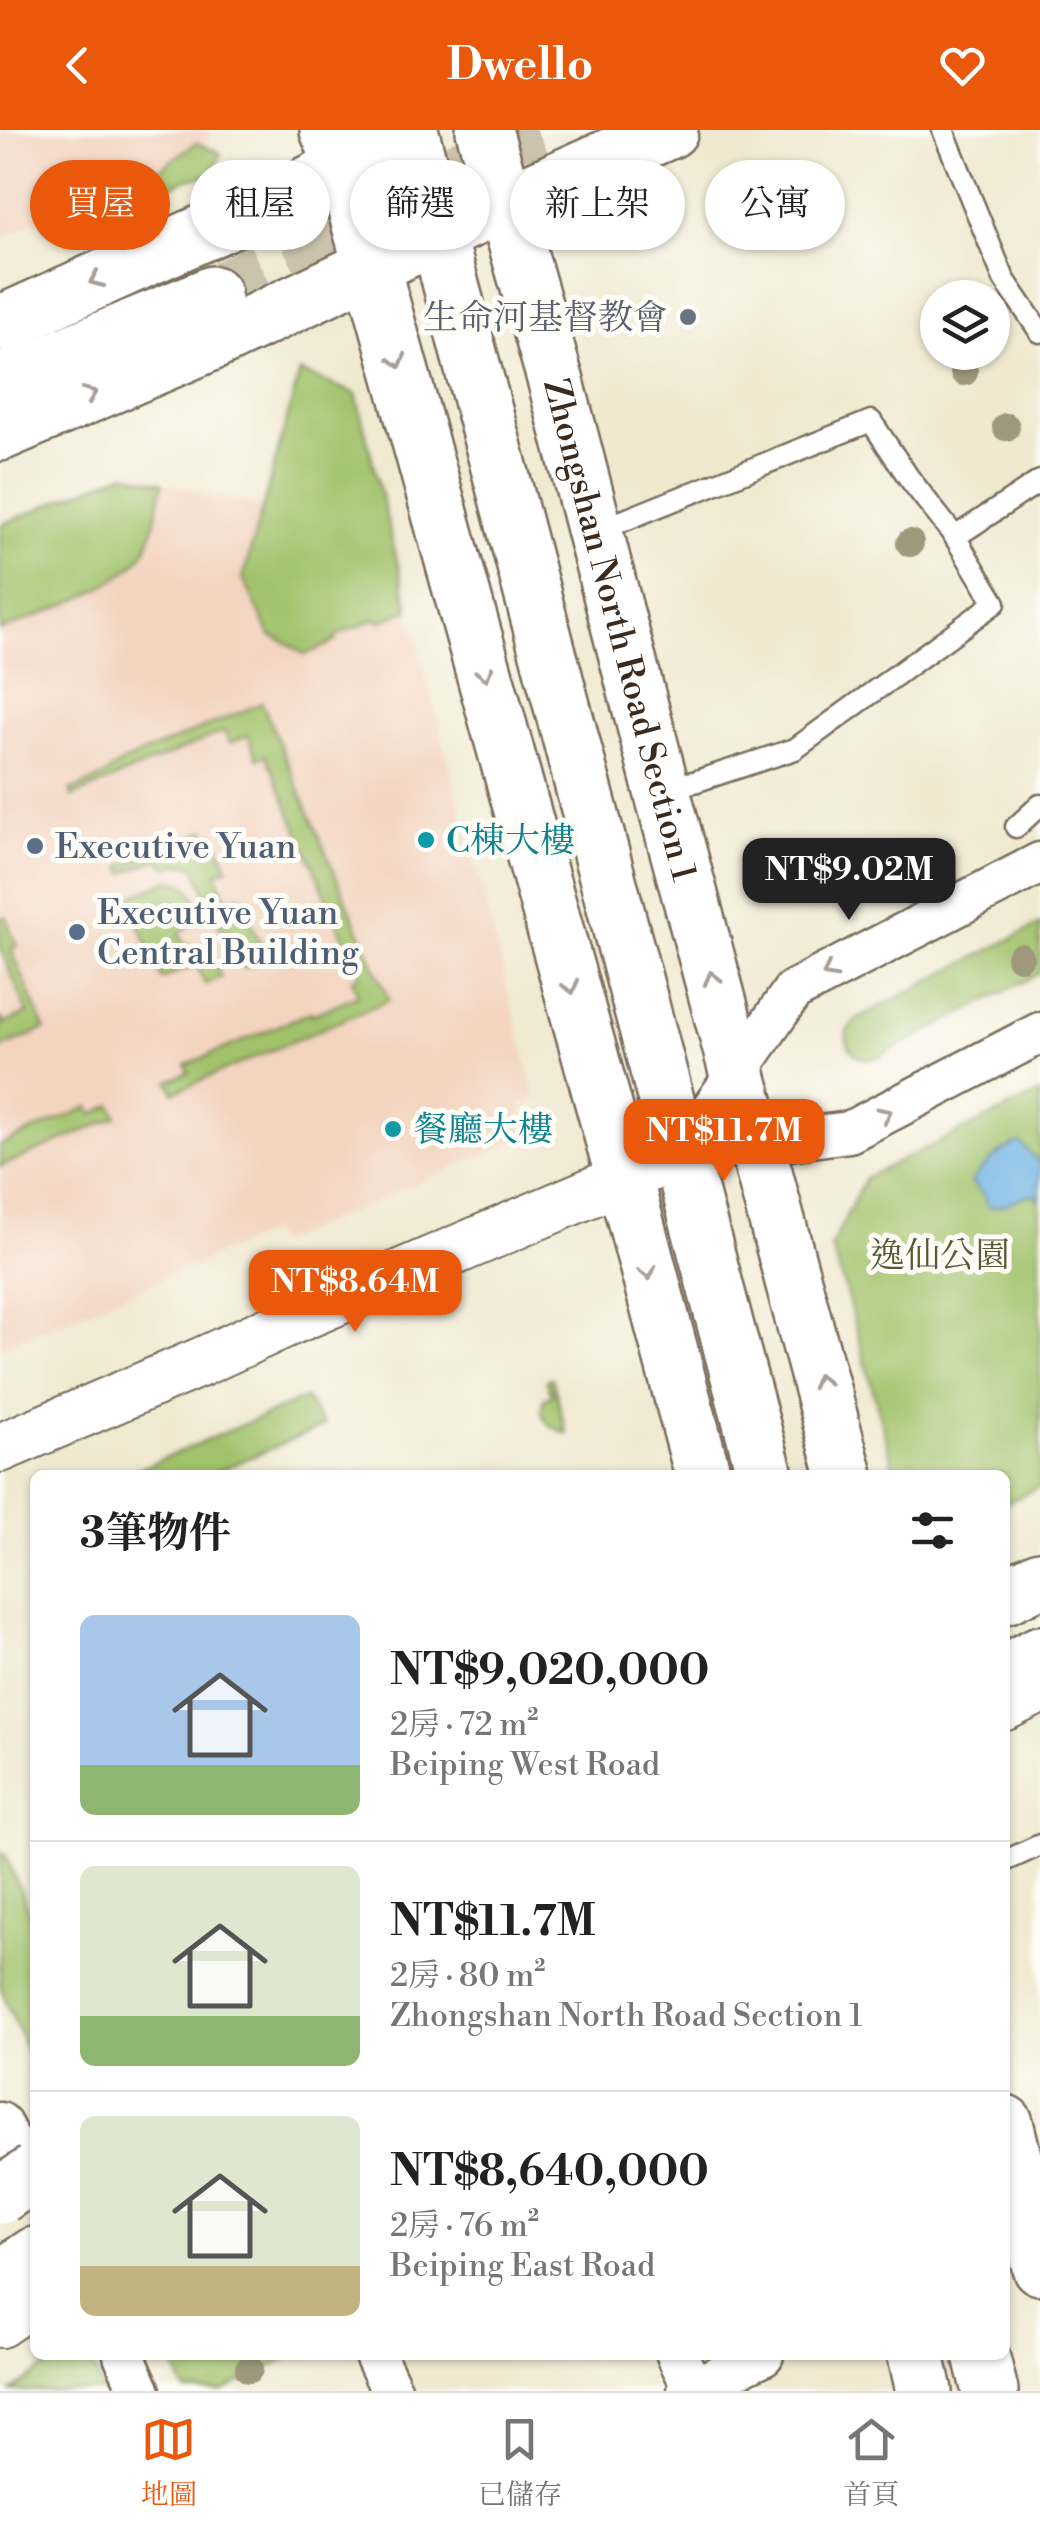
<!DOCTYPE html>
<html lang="zh-TW">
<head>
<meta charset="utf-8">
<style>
  body { margin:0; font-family:"Libre Bodoni","Noto Serif TC",serif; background:#f6f6f6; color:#222; height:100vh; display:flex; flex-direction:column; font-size:38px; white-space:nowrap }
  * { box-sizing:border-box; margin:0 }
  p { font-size:32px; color:#767676 }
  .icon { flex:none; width:55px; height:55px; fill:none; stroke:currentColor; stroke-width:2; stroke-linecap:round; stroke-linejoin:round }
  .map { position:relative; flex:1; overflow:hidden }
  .panel { position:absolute; left:30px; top:1340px; width:980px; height:890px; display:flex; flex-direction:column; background:#fff; border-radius:15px; box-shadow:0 2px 8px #0004 }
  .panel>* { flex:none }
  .hud { position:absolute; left:30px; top:30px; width:980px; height:90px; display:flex; gap:20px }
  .controls { position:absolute; left:920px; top:150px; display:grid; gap:20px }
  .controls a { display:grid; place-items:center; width:90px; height:90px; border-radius:50%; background:#fff; box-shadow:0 2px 8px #0004; font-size:50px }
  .price { position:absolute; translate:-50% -85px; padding:0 22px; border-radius:20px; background:#ea580c; color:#fff; font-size:32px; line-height:65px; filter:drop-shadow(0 2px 5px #0008) }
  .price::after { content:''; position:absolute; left:50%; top:60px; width:30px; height:22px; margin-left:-15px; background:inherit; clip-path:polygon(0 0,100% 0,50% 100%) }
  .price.active { background:#222; color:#fff }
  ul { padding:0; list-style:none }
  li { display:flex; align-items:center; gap:30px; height:250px; padding:0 50px }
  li+li { border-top:2px solid #e0e0e0 }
  li span { display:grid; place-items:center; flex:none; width:280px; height:200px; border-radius:15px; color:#555 }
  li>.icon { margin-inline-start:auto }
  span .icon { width:120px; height:120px; fill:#fffc; stroke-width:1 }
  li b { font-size:42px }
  h2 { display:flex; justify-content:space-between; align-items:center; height:120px; padding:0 50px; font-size:42px }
  .tag { padding:0 35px; border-radius:45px; background:#fff; box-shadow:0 2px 8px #0004; font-size:35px; line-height:90px }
  .tag.active { background:#ea580c; color:#fff }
  header { display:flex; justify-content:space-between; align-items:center; height:130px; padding:0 50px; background:#ea580c; color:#fff; font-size:45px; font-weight:700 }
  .tab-bar { display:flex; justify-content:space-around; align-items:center; height:140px; border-top:2px solid #e0e0e0; background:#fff; font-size:28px; color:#767676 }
  .tab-bar a { display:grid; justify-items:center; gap:5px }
  .tab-bar .active { color:#ea580c }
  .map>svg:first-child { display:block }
  .built { fill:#f3d4bf }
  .green { fill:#a1c26b; stroke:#6e7644; stroke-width:2.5 }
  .water { fill:#6fb4e5; stroke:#556f82; stroke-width:2.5 }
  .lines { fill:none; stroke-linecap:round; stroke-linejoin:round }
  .primary-tunnel { stroke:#ccc3ac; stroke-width:55; stroke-dasharray:55 28; stroke-linecap:butt }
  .service-casing { stroke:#7a6d5c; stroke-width:25 }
  .minor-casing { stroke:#7a6d5c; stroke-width:45 }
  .tertiary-casing { stroke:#7a6d5c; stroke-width:52 }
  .primary-casing { stroke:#7a6d5c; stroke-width:60 }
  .trunk-casing { stroke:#7a6d5c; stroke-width:60 }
  .service { stroke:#fff; stroke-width:20 }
  .minor { stroke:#fff; stroke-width:40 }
  .tertiary { stroke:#fff; stroke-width:48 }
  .primary { stroke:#fff; stroke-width:55 }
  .trunk { stroke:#fff; stroke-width:55 }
  .trunk-bridge-casing { stroke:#7a6d5c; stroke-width:60; stroke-linecap:butt }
  .trunk-bridge { stroke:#fff; stroke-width:55 }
  .tree { fill:#9e997b }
  .oneway { stroke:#a79f9a }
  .worship-dot { fill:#6b7280; stroke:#fdfcf7; stroke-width:4 }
  .culture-dot { fill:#0f9aa8; stroke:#fdfcf7; stroke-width:4 }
  .service-dot { fill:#5c6f8a; stroke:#fdfcf7; stroke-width:4 }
  .labels { text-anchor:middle; stroke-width:10; stroke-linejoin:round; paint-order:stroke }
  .worship-label { font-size:35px; fill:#5b616d; stroke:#fdfcf7; text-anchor:end }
  .street-label { font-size:35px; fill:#3b2a1e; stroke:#fdfcf7 }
  .culture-label { font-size:35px; fill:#0d838f; stroke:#fdfcf7; text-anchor:start }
  .service-label { font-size:35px; fill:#4e5e75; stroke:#fdfcf7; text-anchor:start }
  .park-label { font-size:35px; fill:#5a5835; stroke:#fdfcf7 }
</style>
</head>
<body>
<header><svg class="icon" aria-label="back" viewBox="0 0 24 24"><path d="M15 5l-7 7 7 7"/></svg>Dwello<svg class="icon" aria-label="heart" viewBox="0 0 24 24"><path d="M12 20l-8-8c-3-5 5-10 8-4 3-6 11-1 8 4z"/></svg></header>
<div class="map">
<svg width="1040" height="2261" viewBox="0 0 1040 2261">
  <rect width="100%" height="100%" fill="#fdfcf7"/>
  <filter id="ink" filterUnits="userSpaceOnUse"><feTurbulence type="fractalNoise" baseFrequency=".01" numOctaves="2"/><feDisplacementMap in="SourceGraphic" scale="20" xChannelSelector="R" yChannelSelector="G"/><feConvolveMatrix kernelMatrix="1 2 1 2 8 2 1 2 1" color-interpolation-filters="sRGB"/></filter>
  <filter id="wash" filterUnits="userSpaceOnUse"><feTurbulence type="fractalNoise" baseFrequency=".0048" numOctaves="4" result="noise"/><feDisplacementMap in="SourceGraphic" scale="40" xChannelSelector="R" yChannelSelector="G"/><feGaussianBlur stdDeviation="2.25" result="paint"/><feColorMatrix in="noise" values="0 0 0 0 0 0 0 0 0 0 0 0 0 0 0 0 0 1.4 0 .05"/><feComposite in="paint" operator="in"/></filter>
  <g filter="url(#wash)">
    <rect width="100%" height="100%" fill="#f0e9d0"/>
    <g class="built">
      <polygon points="0,0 211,0 192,47 165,59 157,41 0,108"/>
      <polygon points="300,242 356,264 409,479 536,968 521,975 524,981 520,984 529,1005 276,1114 270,1102 0,1218 0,395 125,343 262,377"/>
    </g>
    <g class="green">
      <polygon points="196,13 221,23 213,45 187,49 165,59 157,41"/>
      <polygon points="111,60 119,78 74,98 66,80"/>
      <polygon points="300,242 356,264 409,479 380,492 377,488 335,506 336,511 304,525 290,514 270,505 243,448"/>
      <path d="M125 343 163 353C158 373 154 406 144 422 120 460 42 483 0 501V395Z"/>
      <polygon points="262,573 389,870 174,962 169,951 189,942 186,935 311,882 312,885 358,865 352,849 360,845 266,625 257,628 248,605 230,613 224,601 72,667 70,661 101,648 125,631"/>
      <polygon points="206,700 208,705 214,703 228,738 216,743 228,771 240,766 264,822 258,825 261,830 244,838 227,800 222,801 194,735 178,734 169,738 158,729 125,743 122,736"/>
      <path d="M170 750C190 752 193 763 200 780L198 790 179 803 188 819 198 815 209 821 221 847 205 854 196 835 162 849 128 768Z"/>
      <polygon points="5,786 17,816 11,819 45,899 0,919 0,886 4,894 28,883 0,817 0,789"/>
      <path d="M1040 794V843L878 927C859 933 845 921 847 901L858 888Z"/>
      <polygon points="1040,963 1040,1356 1005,1374 1005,1345 896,1345 846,1162 831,1117 865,1048"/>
      <polygon points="112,975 117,987 0,1037 0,1015 89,977 93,984"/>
      <path d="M552 1248 567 1304C551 1297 536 1289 544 1269L552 1265 546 1250Z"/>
      <polygon points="305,1268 324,1296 209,1345 125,1345"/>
      <polygon points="0,1722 5,1724 35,1795 34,1939 0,1857"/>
      <polygon points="63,2225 87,2225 104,2261 11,2261"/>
      <polygon points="169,2225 294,2225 223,2261 185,2261"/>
    </g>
    <path class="water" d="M1020 1013C1028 1019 1031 1027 1040 1032V1071L1033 1064C1016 1066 1006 1078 988 1077L984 1066 971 1052C984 1036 1000 1018 1020 1013Z"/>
  </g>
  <g filter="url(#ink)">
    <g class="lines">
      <polyline class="primary-tunnel" points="213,164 537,0"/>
      <defs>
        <g id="service">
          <polyline points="943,0 1004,149 1040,202"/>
          <polyline points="595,402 871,291 909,348 955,407 995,473 795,619 694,652 664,656"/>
          <polyline points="955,407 1040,351"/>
          <polyline points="1016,697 1040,675"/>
          <polyline points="1005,1731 1040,1715"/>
        </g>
        <g id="minor">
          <polyline points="681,1024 793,861 1040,733"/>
          <polyline points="681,1024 849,1002 1040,903"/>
          <polyline points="0,1993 35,2058"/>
          <polyline points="124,2225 140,2261"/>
          <polyline points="375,2225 392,2261"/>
          <polyline points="677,2225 693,2258"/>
          <polyline points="688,2261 763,2225"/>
        </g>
        <g id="tertiary">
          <polyline points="0,1318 201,1232 290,1191 681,1024"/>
          <polyline points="1005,1576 1040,1559"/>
          <polyline points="0,2193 35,2169"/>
        </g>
        <g id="primary">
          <polyline points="328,0 344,37 624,1048 703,1345"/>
          <polyline points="410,0 765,1345"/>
          <path id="s1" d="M484 0 556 252 661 657 845 1345"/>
          <polyline points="0,194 285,66 344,37 373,20"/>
          <polyline points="0,252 213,164"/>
          <polyline points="0,303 213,212 505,73 670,0"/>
          <polyline points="1005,1993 1040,2137"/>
          <polyline points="916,2225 924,2261"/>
          <polyline points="981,2225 990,2261"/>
        </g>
        <g id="trunk">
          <polyline points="1005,1466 1040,1449"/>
          <polyline points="1005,1542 1040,1524"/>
          <polyline points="0,2149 35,2125"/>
        </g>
      </defs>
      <use href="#service" class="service-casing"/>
      <use href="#minor" class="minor-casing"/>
      <use href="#tertiary" class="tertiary-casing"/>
      <use href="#primary" class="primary-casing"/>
      <use href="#trunk" class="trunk-casing"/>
      <use href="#service" class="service"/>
      <use href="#minor" class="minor"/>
      <use href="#tertiary" class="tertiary"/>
      <use href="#primary" class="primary"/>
      <use href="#trunk" class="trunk"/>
      <defs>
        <polyline id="trunk-bridge" points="0,2066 35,2042"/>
      </defs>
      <use href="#trunk-bridge" class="trunk-bridge-casing"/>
      <use href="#trunk-bridge" class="trunk-bridge"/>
    </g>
    <g class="tree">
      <circle cx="964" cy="242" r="14"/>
      <circle cx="1006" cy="297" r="14"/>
      <circle cx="910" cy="413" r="14"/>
      <circle cx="1020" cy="827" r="14"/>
      <circle cx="249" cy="2239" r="14"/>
    </g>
    <defs><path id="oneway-chevron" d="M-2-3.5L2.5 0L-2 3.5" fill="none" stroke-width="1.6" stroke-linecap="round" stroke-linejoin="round" transform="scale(2.5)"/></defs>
    <g class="oneway">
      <use href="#oneway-chevron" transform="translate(96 150) rotate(156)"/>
      <use href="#oneway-chevron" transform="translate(398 231) rotate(75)"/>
      <use href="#oneway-chevron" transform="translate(90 264) rotate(-23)"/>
      <use href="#oneway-chevron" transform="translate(485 544) rotate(75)"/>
      <use href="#oneway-chevron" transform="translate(829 842) rotate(152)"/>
      <use href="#oneway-chevron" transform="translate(712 848) rotate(-105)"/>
      <use href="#oneway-chevron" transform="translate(571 857) rotate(74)"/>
      <use href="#oneway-chevron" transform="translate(885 984) rotate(-27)"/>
      <use href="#oneway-chevron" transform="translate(648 1143) rotate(76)"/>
      <use href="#oneway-chevron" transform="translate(820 1251) rotate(-105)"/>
    </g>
  </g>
  <circle class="worship-dot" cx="688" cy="187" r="10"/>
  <g class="culture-dot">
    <circle cx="426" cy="710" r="10"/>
    <circle cx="393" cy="999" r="10"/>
  </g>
  <g class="service-dot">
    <circle cx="35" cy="716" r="10"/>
    <circle cx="77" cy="802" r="10"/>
  </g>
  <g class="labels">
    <g class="worship-label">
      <text x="668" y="199">生命河基督教會</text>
    </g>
    <g class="street-label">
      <text dy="12" stroke="none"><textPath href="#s1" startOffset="518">Zhongshan North Road Section 1</textPath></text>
    </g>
    <g class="culture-label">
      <text x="446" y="722">C棟大樓</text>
      <text x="413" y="1011">餐廳大樓</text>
    </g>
    <g class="service-label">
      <text x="55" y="728">Executive Yuan</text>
      <text x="97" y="794">Executive Yuan<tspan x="97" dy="40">Central Building</tspan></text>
    </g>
    <g class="park-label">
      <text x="940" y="1137">逸仙公園</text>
    </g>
  </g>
</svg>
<div class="controls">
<a><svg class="icon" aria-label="layers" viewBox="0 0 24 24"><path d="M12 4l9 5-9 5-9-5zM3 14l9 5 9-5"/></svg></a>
</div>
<b class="price active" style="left:849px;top:793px">NT$9.02M</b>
<b class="price" style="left:724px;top:1054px">NT$11.7M</b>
<b class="price" style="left:355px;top:1205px">NT$8.64M</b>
<div class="hud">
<a class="tag active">買屋</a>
<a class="tag">租屋</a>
<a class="tag">篩選</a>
<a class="tag">新上架</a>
<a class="tag">公寓</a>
</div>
<section class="panel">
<h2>3筆物件<svg class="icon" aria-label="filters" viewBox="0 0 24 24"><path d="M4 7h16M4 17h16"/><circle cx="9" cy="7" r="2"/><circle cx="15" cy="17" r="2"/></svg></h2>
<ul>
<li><span style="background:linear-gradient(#a9c7e8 75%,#8fb573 0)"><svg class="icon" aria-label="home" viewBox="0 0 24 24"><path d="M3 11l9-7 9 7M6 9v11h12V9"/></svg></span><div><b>NT$9,020,000</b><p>2房 · 72 m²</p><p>Beiping West Road</p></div></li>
<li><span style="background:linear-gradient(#dfe7d0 75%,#8fb573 0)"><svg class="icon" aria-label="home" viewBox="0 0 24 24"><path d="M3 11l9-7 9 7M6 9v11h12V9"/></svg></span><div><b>NT$11.7M</b><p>2房 · 80 m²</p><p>Zhongshan North Road Section 1</p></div></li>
<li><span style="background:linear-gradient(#dfe7d0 75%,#c2b280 0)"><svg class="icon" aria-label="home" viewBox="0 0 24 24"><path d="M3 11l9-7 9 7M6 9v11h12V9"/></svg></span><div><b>NT$8,640,000</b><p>2房 · 76 m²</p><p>Beiping East Road</p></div></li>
</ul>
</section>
</div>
<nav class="tab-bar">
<a class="active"><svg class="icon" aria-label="map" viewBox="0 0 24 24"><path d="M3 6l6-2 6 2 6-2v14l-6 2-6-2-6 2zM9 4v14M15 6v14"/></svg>地圖</a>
<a><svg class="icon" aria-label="saved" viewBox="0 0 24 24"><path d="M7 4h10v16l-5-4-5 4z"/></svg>已儲存</a>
<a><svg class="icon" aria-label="home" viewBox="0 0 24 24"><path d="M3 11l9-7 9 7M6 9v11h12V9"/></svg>首頁</a>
</nav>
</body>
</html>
